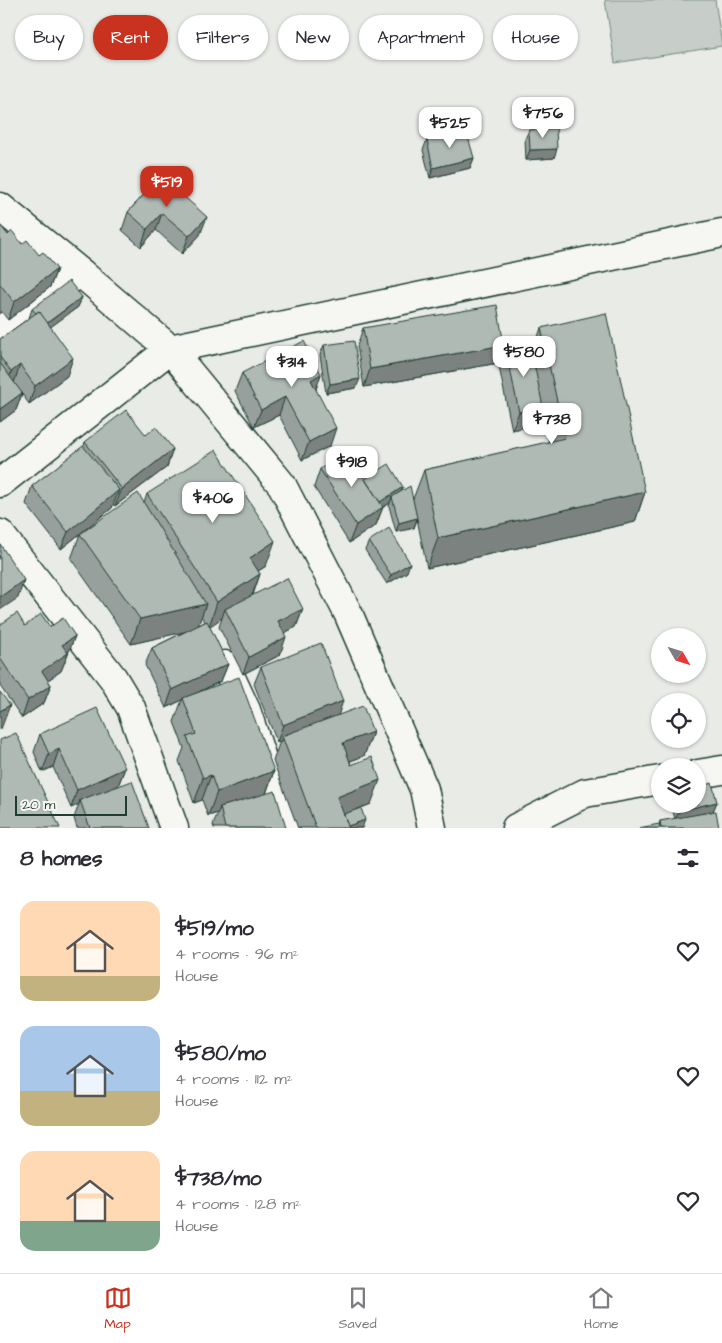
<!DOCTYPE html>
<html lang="en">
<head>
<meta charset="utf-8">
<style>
  body { margin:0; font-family:"Architects Daughter",sans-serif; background:#f7f7f7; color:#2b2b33; height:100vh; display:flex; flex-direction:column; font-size:19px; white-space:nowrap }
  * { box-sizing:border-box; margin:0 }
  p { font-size:16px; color:#7c7c81 }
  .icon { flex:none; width:28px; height:28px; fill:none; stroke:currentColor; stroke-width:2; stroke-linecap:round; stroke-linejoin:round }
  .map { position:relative; height:828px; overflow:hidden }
  .details { display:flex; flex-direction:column; background:#fff; flex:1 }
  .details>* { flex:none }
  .banner { position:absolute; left:15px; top:15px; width:692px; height:45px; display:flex; gap:10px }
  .needle { width:32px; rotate:129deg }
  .fabs { position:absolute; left:651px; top:628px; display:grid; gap:10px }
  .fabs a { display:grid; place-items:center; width:55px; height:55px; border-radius:50%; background:#fff; box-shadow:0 1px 4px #0004; font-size:25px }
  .scale { position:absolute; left:15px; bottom:12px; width:112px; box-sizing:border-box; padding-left:5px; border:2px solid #1f3d34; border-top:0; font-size:14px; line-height:18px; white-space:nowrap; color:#1f3d34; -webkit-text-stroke:4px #f6f6f2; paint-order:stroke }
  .price { position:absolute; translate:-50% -42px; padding:0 11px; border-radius:10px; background:#fff; color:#222; font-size:16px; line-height:32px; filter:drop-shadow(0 1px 2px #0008) }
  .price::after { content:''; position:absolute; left:50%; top:30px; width:15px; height:11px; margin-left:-8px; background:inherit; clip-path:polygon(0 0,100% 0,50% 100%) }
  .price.active { background:#c8321e; color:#fff }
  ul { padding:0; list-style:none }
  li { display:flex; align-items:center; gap:15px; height:125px; padding:0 20px }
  li span { display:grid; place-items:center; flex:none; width:140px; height:100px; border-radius:15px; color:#555 }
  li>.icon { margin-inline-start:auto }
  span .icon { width:60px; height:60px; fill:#fffc; stroke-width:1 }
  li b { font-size:21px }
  h2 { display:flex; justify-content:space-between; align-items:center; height:60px; padding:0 20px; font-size:21px }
  .chip { padding:0 18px; border-radius:22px; background:#fff; box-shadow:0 1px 4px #0004; font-size:18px; line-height:45px }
  .chip.active { background:#c8321e; color:#fff }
  .tabs { display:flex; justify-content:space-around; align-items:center; height:70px; border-top:1px solid #e1e1e2; background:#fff; font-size:14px; color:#7c7c81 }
  .tabs a { display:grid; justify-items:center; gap:2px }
  .tabs .active { color:#c8321e }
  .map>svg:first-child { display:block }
  .green { fill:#c7cec9; stroke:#73867e }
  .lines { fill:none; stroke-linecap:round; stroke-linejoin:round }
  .minor-casing { stroke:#1f3d34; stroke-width:31 }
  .minor { stroke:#f6f6f2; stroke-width:28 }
  .wall { fill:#97a09c; stroke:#1f3d34; fill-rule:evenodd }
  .shaded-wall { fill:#7b827f; stroke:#1f3d34 }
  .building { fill:#b0bab5; stroke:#1f3d34 }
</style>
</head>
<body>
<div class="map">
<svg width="722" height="828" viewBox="0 0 722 828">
  <rect width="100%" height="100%" fill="#e9ebe7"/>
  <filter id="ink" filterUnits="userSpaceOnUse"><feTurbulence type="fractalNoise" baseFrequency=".02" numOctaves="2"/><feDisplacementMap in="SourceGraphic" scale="10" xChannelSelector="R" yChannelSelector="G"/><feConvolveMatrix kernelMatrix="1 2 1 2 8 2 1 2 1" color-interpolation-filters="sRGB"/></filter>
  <g filter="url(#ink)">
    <polygon class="green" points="605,0 715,0 722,46 615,63"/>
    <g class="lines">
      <defs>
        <g id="minor">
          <polyline points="0,207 81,273 170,349 282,485 348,613 424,789 432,828"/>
          <polyline points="0,331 64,283 81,273"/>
          <polyline points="0,483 170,349 722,233"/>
          <polyline points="0,534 113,678 131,708 174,828"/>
          <polyline points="225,665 246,710 285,828"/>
          <polyline points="698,774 722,770"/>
          <polyline points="516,828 585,793 660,780"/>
        </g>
      </defs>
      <use href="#minor" class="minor-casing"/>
      <use href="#minor" class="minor"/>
    </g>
    <g class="wall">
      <polygon points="529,130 554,158 526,160 525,139"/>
      <polygon points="427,140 474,158 470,168 430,178 423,150"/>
      <polygon points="161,176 200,235 182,254 156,230 141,247 122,230 128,212"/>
      <polygon points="0,225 8,235 39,255 57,269 50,287 8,320 0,310"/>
      <polygon points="82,297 78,307 50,327 67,376 29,404 22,394 16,410 0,422 0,339 29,318 32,309"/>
      <polygon points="363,328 498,363 364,387 357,346"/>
      <polygon points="541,328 645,492 635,522 427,568 417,519 414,528 396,532 389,506 390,503 383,507 376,525 349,543 314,487 320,469 365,479 403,487 402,491 413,499 424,470 549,442 542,410 536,425 512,430 499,367 506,349 532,354"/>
      <polygon points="324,345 356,388 326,393 320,355"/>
      <polygon points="242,373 321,374 316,389 330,446 302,460 279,415 254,427 235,391"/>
      <polygon points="146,435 173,449 167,467 115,506 113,504 112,508 61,549 26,504 32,486 84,446 85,442"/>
      <path d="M147 494 266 566 258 571 260 574 253 595 303 609 296 627 284 633 280 655 243 674 219 627 222 618 209 626 228 664 221 681 199 692 274 771 266 794 286 828H214L213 825 218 813 208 816 202 800 194 803 179 761 184 748 174 722 182 700 166 708 145 665 152 648 186 631 131 644 71 559 80 534 144 503ZM201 616 205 622 198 625Z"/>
      <polygon points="369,541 407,572 387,584 365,550"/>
      <polygon points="0,625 50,627 75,636 61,671 48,680 51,685 44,703 22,718 0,686"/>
      <polygon points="261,667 338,715 373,732 364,756 350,761 371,804 361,808 362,828 298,828 273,761 280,741 277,742 254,684"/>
      <polygon points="40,734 125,768 118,786 113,788 149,828 77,828 74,818 79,804 71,808 53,767 42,772 34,752"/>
      <polygon points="717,802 713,811 719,828 639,828 659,825 660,821 675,819 671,804 698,804"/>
    </g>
    <g class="shaded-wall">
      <polygon points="557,149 554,158 526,160 530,150"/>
      <polygon points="474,158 470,168 430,178 433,168"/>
      <polygon points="162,213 156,230 141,247 147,229"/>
      <polygon points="207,217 200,235 182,254 189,236"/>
      <polygon points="57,269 50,287 8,320 14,302"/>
      <polygon points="82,297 78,307 41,334 45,325"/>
      <polygon points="504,345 498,363 364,387 370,369"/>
      <polygon points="73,358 67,376 29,404 35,386"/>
      <polygon points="20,365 14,383 5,390 11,372"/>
      <polygon points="321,374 315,392 311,380"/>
      <polygon points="360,379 356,388 326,393 330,384"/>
      <polygon points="22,393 16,410 0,422 0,409"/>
      <polygon points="285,397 279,415 254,427 261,410"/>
      <polygon points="543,407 536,425 512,430 519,412"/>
      <polygon points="336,428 330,446 302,460 309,442"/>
      <polygon points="173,449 167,467 115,506 122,489"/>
      <polygon points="403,487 400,496 392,497 390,503 375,512 378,503"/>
      <polygon points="119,490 112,508 61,549 68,532"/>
      <polygon points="645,492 635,522 427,568 438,538"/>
      <polygon points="383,507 376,525 349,543 356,525"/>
      <polygon points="417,518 414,528 396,532 399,523"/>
      <polygon points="275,541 266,566 241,582 250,558"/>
      <polygon points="410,563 407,572 387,584 391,575"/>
      <polygon points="260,574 251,598 225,609 222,618 209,627 217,602"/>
      <polygon points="24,580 18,598 0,610 0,597"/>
      <polygon points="206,604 197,629 131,644 140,619"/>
      <polygon points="303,609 296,627 272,639 278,621"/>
      <polygon points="75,636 61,671 35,689 42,671 62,645"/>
      <polygon points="286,637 280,655 243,674 249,657"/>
      <polygon points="228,664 221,681 184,699 183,698 182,700 166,708 172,690"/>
      <polygon points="51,685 44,703 22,718 28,700"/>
      <polygon points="343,701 337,719 282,736 281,741 277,742 283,725"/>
      <polygon points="10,705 1,729 0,730 0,711"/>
      <polygon points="373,732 364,756 334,767 343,743"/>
      <polygon points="59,749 53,767 42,772 49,754"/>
      <polygon points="125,768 118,786 81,803 80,800 79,804 71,808 77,790"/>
      <polygon points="274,771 265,796 220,807 218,813 208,816 217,792"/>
      <polygon points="211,775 202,800 194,803 203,778"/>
      <polygon points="380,780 371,804 338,817 337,797"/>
      <polygon points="717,802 713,811 675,820 679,811"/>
      <polygon points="365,820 362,828 342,828"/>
    </g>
    <g class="building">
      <polygon points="556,128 557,149 530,150 529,130"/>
      <polygon points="466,130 474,158 433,168 427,140"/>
      <polygon points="161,176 207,217 189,236 162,213 147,229 128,212"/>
      <polygon points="0,225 8,235 12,231 22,244 27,240 39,255 43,252 57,269 14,302 0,284"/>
      <polygon points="69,281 82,297 47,323 39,311 36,313 32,309"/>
      <polygon points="497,305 504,345 370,369 363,328"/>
      <polygon points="39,311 73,358 35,386 20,365 11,372 0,357 0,339"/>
      <polygon points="606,313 645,492 438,538 424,470 565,438 541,328"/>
      <polygon points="304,341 321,374 311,380 336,428 309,442 285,397 261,410 242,373"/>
      <polygon points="354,341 360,379 330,384 324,345"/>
      <polygon points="530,344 543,407 519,412 506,349"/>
      <polygon points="0,363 22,393 0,409"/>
      <polygon points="126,410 146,435 156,427 173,449 122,489 85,442"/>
      <polygon points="83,446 119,490 68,532 32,486"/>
      <polygon points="216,450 275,541 250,558 260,574 217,602 147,494"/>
      <polygon points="347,452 383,507 356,525 320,469"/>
      <polygon points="389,464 403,487 380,502 365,479"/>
      <polygon points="410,486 417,518 399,523 392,497"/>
      <polygon points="138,493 206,604 140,619 80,534"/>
      <polygon points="389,528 410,563 391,575 369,541"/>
      <polygon points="0,544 24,580 0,597"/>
      <polygon points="287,578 303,609 278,621 286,637 249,657 225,609"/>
      <polygon points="17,613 25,626 41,614 50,627 63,618 75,636 62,645 68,653 42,671 51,685 28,700 0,658 0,625"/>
      <polygon points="207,621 228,664 172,690 152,648"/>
      <polygon points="321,643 343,701 283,725 261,667"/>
      <polygon points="239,677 274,771 217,792 211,775 203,778 187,737 196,734 183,698"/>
      <polygon points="0,692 10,705 0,711"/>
      <polygon points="363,706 373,732 343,743 351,765 372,757 380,780 337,797 349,828 316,828 282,736"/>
      <polygon points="97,708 125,768 77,790 59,749 49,754 40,734"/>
      <polygon points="16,733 60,828 0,828 0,740"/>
      <polygon points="132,781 149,828 90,828 80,800"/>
      <polygon points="712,783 717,802 679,811 677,804 698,804 698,787"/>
      <polygon points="275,791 286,828 225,828 220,807"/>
      <polygon points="361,808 365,820 348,826 344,814"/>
      <polygon points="716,811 719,828 661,828 660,821"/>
      <polygon points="659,824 660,828 639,828"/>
    </g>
  </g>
</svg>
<div class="fabs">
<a><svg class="needle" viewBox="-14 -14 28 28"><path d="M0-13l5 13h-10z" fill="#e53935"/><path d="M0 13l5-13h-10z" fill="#7c7c81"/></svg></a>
<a><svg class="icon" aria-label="locate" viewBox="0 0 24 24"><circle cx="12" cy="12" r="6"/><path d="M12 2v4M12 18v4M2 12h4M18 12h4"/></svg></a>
<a><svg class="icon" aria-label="layers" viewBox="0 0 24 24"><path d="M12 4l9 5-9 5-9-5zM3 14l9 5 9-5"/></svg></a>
</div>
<div class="scale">20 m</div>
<b class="price" style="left:543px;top:139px">$756</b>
<b class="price" style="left:450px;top:149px">$525</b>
<b class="price active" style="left:167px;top:208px">$519</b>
<b class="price" style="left:524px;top:378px">$580</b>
<b class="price" style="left:292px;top:388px">$314</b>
<b class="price" style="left:552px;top:445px">$738</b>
<b class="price" style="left:352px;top:488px">$918</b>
<b class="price" style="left:213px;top:524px">$406</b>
<div class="banner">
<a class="chip">Buy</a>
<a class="chip active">Rent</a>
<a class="chip">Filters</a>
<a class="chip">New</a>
<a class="chip">Apartment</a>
<a class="chip">House</a>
</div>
</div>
<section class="details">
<h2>8 homes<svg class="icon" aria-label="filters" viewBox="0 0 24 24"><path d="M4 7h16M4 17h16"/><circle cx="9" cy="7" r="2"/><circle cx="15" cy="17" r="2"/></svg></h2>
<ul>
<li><span style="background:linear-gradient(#ffd9b3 75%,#c2b280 0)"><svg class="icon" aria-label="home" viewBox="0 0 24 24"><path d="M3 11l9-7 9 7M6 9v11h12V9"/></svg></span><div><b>$519/mo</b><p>4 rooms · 96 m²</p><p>House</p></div><svg class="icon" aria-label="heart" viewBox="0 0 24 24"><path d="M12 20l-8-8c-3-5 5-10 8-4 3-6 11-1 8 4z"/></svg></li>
<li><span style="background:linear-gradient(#a9c7e8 65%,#c2b280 0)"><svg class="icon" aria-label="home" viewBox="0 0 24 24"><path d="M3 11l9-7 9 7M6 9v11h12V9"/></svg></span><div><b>$580/mo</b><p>4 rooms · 112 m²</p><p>House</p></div><svg class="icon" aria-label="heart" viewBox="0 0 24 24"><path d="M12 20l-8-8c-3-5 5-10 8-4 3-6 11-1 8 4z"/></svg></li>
<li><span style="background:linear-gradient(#ffd9b3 70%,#7fa58c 0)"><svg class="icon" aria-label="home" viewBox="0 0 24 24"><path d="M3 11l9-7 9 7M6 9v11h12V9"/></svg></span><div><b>$738/mo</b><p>4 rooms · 128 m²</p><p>House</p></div><svg class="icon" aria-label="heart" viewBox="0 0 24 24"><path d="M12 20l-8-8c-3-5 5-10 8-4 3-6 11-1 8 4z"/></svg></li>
</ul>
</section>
<nav class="tabs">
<a class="active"><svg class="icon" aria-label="map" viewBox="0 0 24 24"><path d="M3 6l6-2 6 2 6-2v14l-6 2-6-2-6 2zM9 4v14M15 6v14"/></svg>Map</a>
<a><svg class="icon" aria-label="saved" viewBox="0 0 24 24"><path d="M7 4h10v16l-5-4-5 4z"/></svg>Saved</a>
<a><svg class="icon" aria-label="home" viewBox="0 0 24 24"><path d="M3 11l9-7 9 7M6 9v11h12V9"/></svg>Home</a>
</nav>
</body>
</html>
